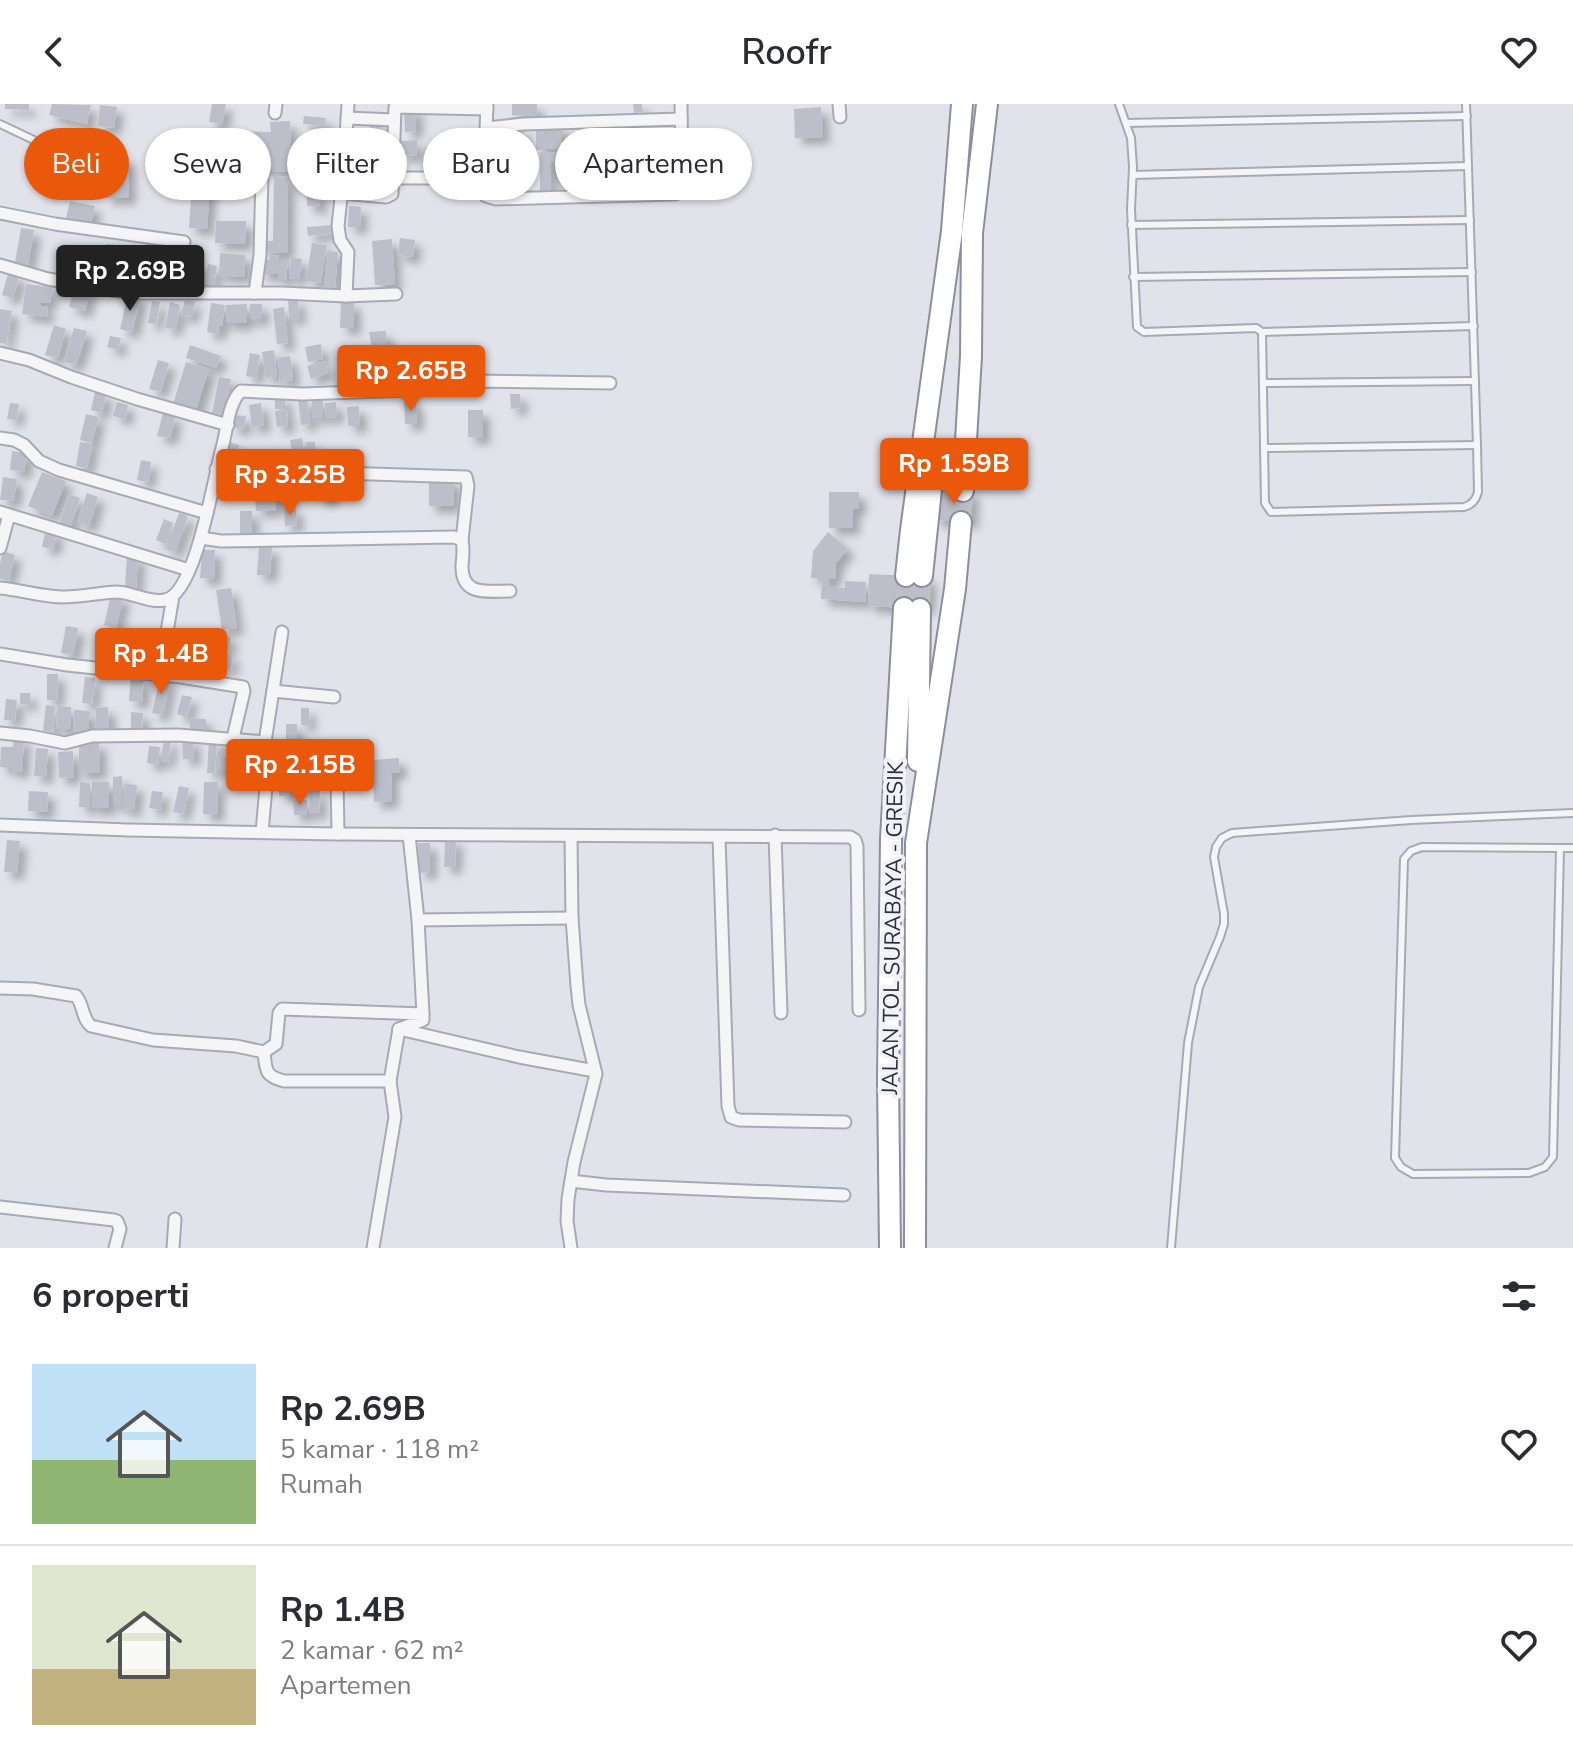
<!DOCTYPE html>
<html lang="id">
<head>
<meta charset="utf-8">
<style>
  body { margin:0; font-family:"Nunito Sans",sans-serif; background:#f2f2f3; color:#2b2b33; height:100vh; display:flex; flex-direction:column; font-size:30px; white-space:nowrap }
  * { box-sizing:border-box; margin:0 }
  p { font-size:26px; color:#7c7c81 }
  .icon { flex:none; width:44px; height:44px; fill:none; stroke:currentColor; stroke-width:2; stroke-linecap:round; stroke-linejoin:round }
  .map { position:relative; height:1144px; overflow:hidden }
  .sheet { display:flex; flex-direction:column; background:#fff; flex:1 }
  .sheet>* { flex:none }
  .guide { position:absolute; left:24px; top:24px; width:800px; height:72px; display:flex; gap:16px }
  .price { position:absolute; translate:-50% -68px; padding:0 18px; border-radius:8px; background:#ea580c; color:#fff; font-size:26px; line-height:52px; filter:drop-shadow(0 2px 4px #0008) }
  .price::after { content:''; position:absolute; left:50%; top:48px; width:24px; height:18px; margin-left:-12px; background:inherit; clip-path:polygon(0 0,100% 0,50% 100%) }
  .price.on { background:#222; color:#fff }
  ul { padding:0; list-style:none }
  li { display:flex; align-items:center; gap:24px; height:200px; padding:0 32px }
  li+li { border-top:2px solid #e1e1e2 }
  li span { display:grid; place-items:center; flex:none; width:224px; height:160px; border-radius:0px; color:#555 }
  li>.icon { margin-inline-start:auto }
  span .icon { width:96px; height:96px; fill:#fffc; stroke-width:1 }
  li b { font-size:34px }
  h2 { display:flex; justify-content:space-between; align-items:center; height:96px; padding:0 32px; font-size:34px }
  .tag { padding:0 28px; border-radius:36px; background:#fff; box-shadow:0 2px 6px #0004; font-size:28px; line-height:72px }
  .tag.on { background:#ea580c; color:#fff }
  header { display:flex; justify-content:space-between; align-items:center; height:104px; padding:0 32px; background:#fff; font-size:36px; font-weight:600 }
  .map>svg:first-child { display:block }
  .building { fill:#bcbec9; filter:url(#shadow) }
  .lines { fill:none; stroke-linecap:round; stroke-linejoin:round }
  .highway-tunnel { stroke:#bdbfc8; stroke-width:20; stroke-dasharray:20 10; stroke-linecap:butt }
  .lane-casing { stroke:#a7a9b4; stroke-width:10 }
  .street-casing { stroke:#a7a9b4; stroke-width:15 }
  .highway-casing { stroke:#8a8e9f; stroke-width:24 }
  .lane { stroke:#f5f5f8; stroke-width:6 }
  .street { stroke:#f5f5f8; stroke-width:11 }
  .highway { stroke:#fff; stroke-width:20 }
  .labels { text-anchor:middle; stroke-width:8; stroke-linejoin:round; paint-order:stroke }
  .street-label { font-size:22px; fill:#2b2e41; stroke:#f2f3f7 }
</style>
</head>
<body>
<header><svg class="icon" aria-label="back" viewBox="0 0 24 24"><path d="M15 5l-7 7 7 7"/></svg>Roofr<svg class="icon" aria-label="heart" viewBox="0 0 24 24"><path d="M12 20l-8-8c-3-5 5-10 8-4 3-6 11-1 8 4z"/></svg></header>
<div class="map">
<svg width="1573" height="1144" viewBox="0 0 1573 1144">
  <defs>
    <filter id="shadow"><feDropShadow dx="7" dy="7" stdDeviation="4" flood-color="#0004"/></filter>
  </defs>
  <rect width="100%" height="100%" fill="#e2e3ea"/>
  <g class="building">
    <polygon points="5,0 29,0 29,6 5,5"/>
    <polygon points="52,0 91,1 87,20 49,11"/>
    <polygon points="212,0 226,0 222,20 209,18"/>
    <polygon points="512,0 537,0 537,12 512,11"/>
    <polygon points="633,0 642,0 643,8 634,9"/>
    <polygon points="100,1 117,3 114,24 98,22"/>
    <polygon points="821,3 823,33 795,34 794,5"/>
    <polygon points="404,4 416,4 416,27 405,28"/>
    <polygon points="304,12 326,14 325,22 303,20"/>
    <polygon points="290,17 292,67 273,68 272,65 240,65 240,55 189,52 190,32 240,35 240,27 271,28 270,18"/>
    <polygon points="371,18 382,19 380,81 369,81"/>
    <polygon points="562,21 562,45 547,44 546,33 546,46 536,46 536,23"/>
    <polygon points="514,25 524,25 526,52 515,53"/>
    <polygon points="635,33 637,55 633,56 634,65 626,65 623,34"/>
    <polygon points="352,36 364,36 363,52 352,52"/>
    <polygon points="417,36 417,51 401,52 401,37"/>
    <rect x="169" y="42" width="15" height="22"/>
    <polygon points="446,42 458,43 457,65 445,65"/>
    <polygon points="296,43 316,44 316,59 296,58"/>
    <rect x="459" y="46" width="11" height="19"/>
    <polygon points="540,48 565,48 565,58 551,58 551,88 540,88"/>
    <rect x="42" y="52" width="28" height="35"/>
    <rect x="105" y="53" width="24" height="41"/>
    <polygon points="572,58 594,58 595,85 572,86"/>
    <polygon points="299,60 337,63 336,77 298,74"/>
    <rect x="359" y="63" width="8" height="9"/>
    <polygon points="634,65 644,65 645,77 635,77"/>
    <polygon points="193,67 211,68 207,125 189,124"/>
    <polygon points="274,72 288,73 287,149 262,149 262,137 273,137"/>
    <polygon points="307,86 320,86 320,103 307,102"/>
    <polygon points="70,97 95,102 91,119 66,115"/>
    <polygon points="349,102 361,103 360,123 348,123"/>
    <polygon points="216,117 246,117 245,140 215,139"/>
    <polygon points="333,121 333,129 308,132 307,123"/>
    <polygon points="21,124 34,126 28,161 15,159"/>
    <polygon points="400,134 415,136 413,153 398,151"/>
    <polygon points="146,135 156,136 153,154 144,153"/>
    <polygon points="392,135 395,180 375,181 372,137"/>
    <polygon points="162,136 184,139 182,148 177,148 172,180 162,179 167,146 160,145"/>
    <polygon points="312,139 327,141 321,179 306,177"/>
    <polygon points="106,140 118,141 115,171 103,170"/>
    <polygon points="65,144 77,147 72,170 61,167"/>
    <polygon points="79,146 91,147 88,171 77,170"/>
    <polygon points="327,147 338,148 335,185 324,183"/>
    <polygon points="220,149 245,151 244,173 219,171"/>
    <polygon points="270,151 279,152 279,159 281,159 281,155 288,155 286,176 278,176 278,170 260,170 261,155 270,156"/>
    <polygon points="291,153 302,155 299,175 289,174"/>
    <polygon points="183,157 204,160 201,183 179,180"/>
    <polygon points="208,160 217,162 214,180 205,179"/>
    <polygon points="8,169 19,172 13,194 2,191"/>
    <polygon points="26,180 52,183 50,199 41,198 41,202 48,203 47,213 22,210"/>
    <polygon points="74,184 90,188 85,207 69,203"/>
    <polygon points="128,190 141,193 132,228 120,225"/>
    <polygon points="288,195 298,195 299,214 289,214"/>
    <polygon points="185,196 195,198 191,213 181,211"/>
    <polygon points="152,197 160,198 156,220 148,219"/>
    <polygon points="170,198 180,201 175,225 165,224"/>
    <polygon points="341,198 354,198 354,224 340,224"/>
    <polygon points="211,199 225,201 222,222 219,221 218,230 207,228"/>
    <polygon points="247,200 247,219 226,219 226,201"/>
    <rect x="250" y="200" width="12" height="15"/>
    <polygon points="284,203 288,239 277,240 273,205"/>
    <polygon points="0,205 12,207 6,240 0,239"/>
    <polygon points="54,221 66,225 58,254 45,251"/>
    <polygon points="74,224 87,227 76,261 64,258"/>
    <polygon points="386,227 389,270 377,272 369,228"/>
    <polygon points="110,232 121,234 118,246 107,243"/>
    <polygon points="321,240 323,255 308,258 305,243"/>
    <polygon points="190,241 221,252 216,264 186,254"/>
    <polygon points="274,246 277,272 266,274 262,248"/>
    <polygon points="250,249 260,251 256,274 246,272"/>
    <polygon points="290,252 293,276 280,278 278,254"/>
    <polygon points="158,256 169,259 160,288 149,285"/>
    <polygon points="325,257 328,269 311,275 307,262"/>
    <polygon points="186,258 209,265 196,306 173,300"/>
    <polygon points="219,273 231,275 224,311 212,309"/>
    <polygon points="95,287 106,290 102,309 91,306"/>
    <polygon points="510,290 520,290 521,304 511,305"/>
    <polygon points="275,293 285,293 285,306 275,305"/>
    <polygon points="307,294 310,320 301,321 298,295"/>
    <rect x="312" y="296" width="11" height="18"/>
    <polygon points="416,297 417,320 405,320 404,298"/>
    <polygon points="117,298 128,301 125,315 113,312"/>
    <polygon points="336,298 337,313 326,314 325,299"/>
    <polygon points="10,299 19,300 16,316 7,315"/>
    <polygon points="261,299 264,321 252,323 249,301"/>
    <polygon points="359,302 360,322 348,322 347,303"/>
    <polygon points="287,306 288,322 277,323 275,307"/>
    <polygon points="468,306 483,306 483,334 468,333"/>
    <polygon points="163,309 175,312 170,334 157,332"/>
    <polygon points="86,310 98,313 92,339 80,336"/>
    <polygon points="233,311 246,312 244,325 231,323"/>
    <polygon points="302,334 305,353 293,355 290,336"/>
    <polygon points="80,338 92,340 87,364 76,362"/>
    <polygon points="229,338 239,341 235,356 224,353"/>
    <polygon points="306,338 315,338 316,357 307,357"/>
    <polygon points="12,347 27,349 24,368 10,366"/>
    <polygon points="141,356 151,358 148,378 137,376"/>
    <polygon points="42,368 66,377 52,412 28,402"/>
    <polygon points="3,373 17,375 14,397 0,396"/>
    <polygon points="275,374 276,406 256,407 254,375"/>
    <polygon points="330,375 332,394 319,396 318,376"/>
    <rect x="429" y="375" width="25" height="27"/>
    <polygon points="936,385 973,387 971,418 934,416"/>
    <polygon points="829,388 859,388 859,405 853,405 853,424 829,424"/>
    <polygon points="87,389 98,393 89,422 77,418"/>
    <polygon points="69,390 80,394 69,424 59,421"/>
    <polygon points="296,404 297,421 285,422 284,405"/>
    <rect x="240" y="407" width="12" height="27"/>
    <polygon points="179,409 188,412 175,448 166,445"/>
    <polygon points="164,415 173,419 166,440 156,436"/>
    <polygon points="46,425 57,428 53,445 42,443"/>
    <polygon points="828,428 848,445 836,459 835,475 829,474 829,483 845,484 845,477 866,478 865,498 821,495 822,474 811,474 813,447"/>
    <polygon points="259,443 272,443 270,471 257,471"/>
    <polygon points="202,446 215,446 214,475 200,474"/>
    <polygon points="3,447 15,451 8,477 0,475 0,459"/>
    <polygon points="127,451 138,452 136,484 125,484"/>
    <polygon points="869,470 930,473 928,505 868,502"/>
    <polygon points="231,484 237,524 222,526 216,486"/>
    <polygon points="111,490 123,493 116,524 104,521"/>
    <polygon points="66,522 78,524 73,551 61,549"/>
    <polygon points="222,531 231,532 229,546 220,545"/>
    <polygon points="170,533 180,535 174,560 165,558"/>
    <polygon points="224,550 233,551 231,566 222,564"/>
    <polygon points="47,570 58,570 57,596 47,596"/>
    <polygon points="131,572 144,573 142,598 129,597"/>
    <polygon points="85,573 95,574 92,600 82,599"/>
    <polygon points="160,574 170,576 162,611 152,609"/>
    <rect x="20" y="589" width="10" height="11"/>
    <polygon points="182,591 192,593 186,613 177,610"/>
    <polygon points="6,595 17,596 15,616 4,616"/>
    <polygon points="46,601 55,602 52,628 43,627"/>
    <polygon points="58,602 71,603 70,625 56,625"/>
    <polygon points="108,603 109,625 96,625 96,604"/>
    <rect x="301" y="604" width="8" height="17"/>
    <polygon points="74,606 90,607 88,627 73,626"/>
    <polygon points="131,608 143,609 142,624 131,624"/>
    <polygon points="190,614 206,615 206,628 190,627"/>
    <rect x="286" y="620" width="11" height="24"/>
    <polygon points="14,633 24,634 22,668 12,667 12,664 0,663 1,643 13,643"/>
    <polygon points="164,634 171,635 168,658 161,657"/>
    <polygon points="182,635 193,635 194,655 183,655"/>
    <polygon points="209,636 217,636 215,669 207,669"/>
    <polygon points="99,638 100,668 79,669 79,639"/>
    <polygon points="235,640 245,640 242,670 233,669"/>
    <polygon points="149,642 160,643 158,661 147,659"/>
    <polygon points="36,644 48,645 46,673 34,672"/>
    <polygon points="73,647 74,673 59,674 58,648"/>
    <polygon points="219,652 230,653 230,666 218,666"/>
    <polygon points="399,654 400,668 391,669 392,697 374,698 372,656"/>
    <polygon points="279,665 289,665 288,692 279,692"/>
    <polygon points="294,665 305,666 304,684 292,684"/>
    <polygon points="122,672 122,701 113,701 113,673"/>
    <polygon points="80,678 90,679 90,703 79,703"/>
    <rect x="92" y="678" width="17" height="26"/>
    <polygon points="204,678 218,678 217,711 203,710"/>
    <polygon points="125,680 137,681 134,706 123,705"/>
    <polygon points="179,682 189,684 183,710 173,708"/>
    <polygon points="29,687 48,688 47,708 28,707"/>
    <polygon points="152,687 163,688 160,706 149,704"/>
    <polygon points="310,687 320,687 319,709 309,709"/>
    <polygon points="293,696 307,696 307,711 294,711"/>
    <polygon points="445,735 456,735 455,763 444,763"/>
    <polygon points="7,736 20,737 17,769 4,768"/>
    <polygon points="418,739 430,739 430,768 419,769"/>
  </g>
  <g class="lines">
    <g class="highway-tunnel">
      <polyline points="961,418 963,387"/>
      <polyline points="904,504 906,472"/>
      <polyline points="920,505 922,472"/>
    </g>
    <defs>
      <g id="lane">
        <path d="M1119 0 1131 34 1133 63 1131 105 1137 223 1144 228 1256 224 1262 228 1265 399 1271 408 1464 403C1472 401 1476 396 1478 388L1477 341 1466 0"/>
        <polyline points="1126,19 1467,12"/>
        <polyline points="0,20 40,39 100,46"/>
        <polyline points="1133,71 1468,62"/>
        <polyline points="1131,121 1470,116"/>
        <polyline points="1133,173 1472,168"/>
        <polyline points="1262,228 1474,222"/>
        <polyline points="1263,279 1475,277"/>
        <polyline points="1264,344 1477,341"/>
        <polygon points="1422,743 1560,744 1553,1053 1545,1063 1529,1069 1413,1070 1401,1063 1395,1054 1404,755 1411,747"/>
        <polyline points="1560,744 1573,744"/>
        <polyline points="1171,1144 1188,939 1199,883 1220,833 1224,820 1224,810 1214,753 1216,743 1222,734 1232,729 1411,716 1573,709"/>
      </g>
      <g id="street">
        <polyline points="487,0 485,51 486,92 496,95 675,90 681,83 682,75 681,0"/>
        <polyline points="839,0 840,13"/>
        <polyline points="275,9 276,0"/>
        <polyline points="347,14 394,16"/>
        <polyline points="487,24 523,20 681,15"/>
        <polyline points="393,74 485,74"/>
        <polyline points="341,89 386,93 392,90 395,3 487,5"/>
        <polyline points="0,109 55,120 184,138"/>
        <polyline points="0,161 48,175 119,187 142,189 282,189 346,192 396,190"/>
        <polyline points="255,189 260,151 262,71"/>
        <polyline points="346,192 348,148 340,136 338,122 344,65 348,0"/>
        <polyline points="0,249 29,256 71,273 137,295 228,321"/>
        <polyline points="0,334 14,336 24,341 39,357 59,366 207,409"/>
        <polyline points="216,365 466,373 468,382 462,436"/>
        <polyline points="0,408 189,466"/>
        <path d="M201 434 221 437 454 433 462 436C464 445 463 452 462 461 461 493 488 487 510 487"/>
        <polyline points="0,444 9,411"/>
        <path d="M0 484C20 486 40 492 61 493 80 493 98 489 116 488 132 488 148 499 165 496 196 490 214 372 222 344 227 327 228 299 241 287L303 290 437 285 450 284 473 277 610 279"/>
        <polyline points="0,550 67,561 181,573 243,583 244,587 233,634"/>
        <polyline points="160,570 173,492"/>
        <polyline points="273,587 334,593"/>
        <polyline points="0,629 30,632 65,639 92,632 178,631 265,638"/>
        <polyline points="268,661 333,664 337,673 338,730"/>
        <polyline points="0,721 128,726 338,730 850,733 855,736 857,742 859,906"/>
        <polyline points="262,728 268,661 265,638 282,528"/>
        <polyline points="409,731 418,816 423,910"/>
        <polyline points="775,731 781,909"/>
        <polyline points="719,733 728,1002 731,1013 739,1016 845,1018"/>
        <polyline points="418,816 572,814"/>
        <path d="M0 884 33 885 76 892C84 901 82 915 91 922L153 936 236 942 264 948 276 940 279 909 282 905 423 910V916L399 925"/>
        <polyline points="399,925 519,953 595,967"/>
        <path d="M264 948C266 967 265 972 284 977H390"/>
        <polyline points="571,1077 606,1081 844,1091"/>
        <polyline points="0,1103 114,1116 117,1117 120,1125 115,1144"/>
        <polyline points="173,1144 175,1115"/>
        <polyline points="373,1144 395,1013 390,977 399,925"/>
        <polyline points="571,1144 567,1117 568,1095 574,1058 596,970 579,901 577,882 572,814 571,733"/>
      </g>
      <g id="highway">
        <polyline points="963,387 971,252 972,129 987,0"/>
        <polyline points="906,472 911,426 952,127 962,0"/>
        <polyline points="922,472 933,366"/>
        <polyline points="918,657 920,505"/>
        <polyline points="890,1144 888,975 891,735 904,504"/>
        <polyline points="915,1144 916,739 955,485 961,418"/>
      </g>
    </defs>
    <use href="#lane" class="lane-casing"/>
    <use href="#street" class="street-casing"/>
    <use href="#highway" class="highway-casing"/>
    <use href="#lane" class="lane"/>
    <use href="#street" class="street"/>
    <use href="#highway" class="highway"/>
  </g>
  <g class="labels">
    <g class="street-label">
      <text transform="translate(892 824) rotate(-89)" y="8">JALAN TOL SURABAYA - GRESIK</text>
    </g>
  </g>
</svg>
<b class="price on" style="left:130px;top:209px">Rp 2.69B</b>
<b class="price" style="left:411px;top:309px">Rp 2.65B</b>
<b class="price" style="left:954px;top:402px">Rp 1.59B</b>
<b class="price" style="left:290px;top:413px">Rp 3.25B</b>
<b class="price" style="left:161px;top:592px">Rp 1.4B</b>
<b class="price" style="left:300px;top:703px">Rp 2.15B</b>
<div class="guide">
<a class="tag on">Beli</a>
<a class="tag">Sewa</a>
<a class="tag">Filter</a>
<a class="tag">Baru</a>
<a class="tag">Apartemen</a>
</div>
</div>
<section class="sheet">
<h2>6 properti<svg class="icon" aria-label="filters" viewBox="0 0 24 24"><path d="M4 7h16M4 17h16"/><circle cx="9" cy="7" r="2"/><circle cx="15" cy="17" r="2"/></svg></h2>
<ul>
<li><span style="background:linear-gradient(#bfe0f5 60%,#8fb573 0)"><svg class="icon" aria-label="home" viewBox="0 0 24 24"><path d="M3 11l9-7 9 7M6 9v11h12V9"/></svg></span><div><b>Rp 2.69B</b><p>5 kamar · 118 m²</p><p>Rumah</p></div><svg class="icon" aria-label="heart" viewBox="0 0 24 24"><path d="M12 20l-8-8c-3-5 5-10 8-4 3-6 11-1 8 4z"/></svg></li>
<li><span style="background:linear-gradient(#dfe7d0 65%,#c2b280 0)"><svg class="icon" aria-label="home" viewBox="0 0 24 24"><path d="M3 11l9-7 9 7M6 9v11h12V9"/></svg></span><div><b>Rp 1.4B</b><p>2 kamar · 62 m²</p><p>Apartemen</p></div><svg class="icon" aria-label="heart" viewBox="0 0 24 24"><path d="M12 20l-8-8c-3-5 5-10 8-4 3-6 11-1 8 4z"/></svg></li>
</ul>
</section>
</body>
</html>
